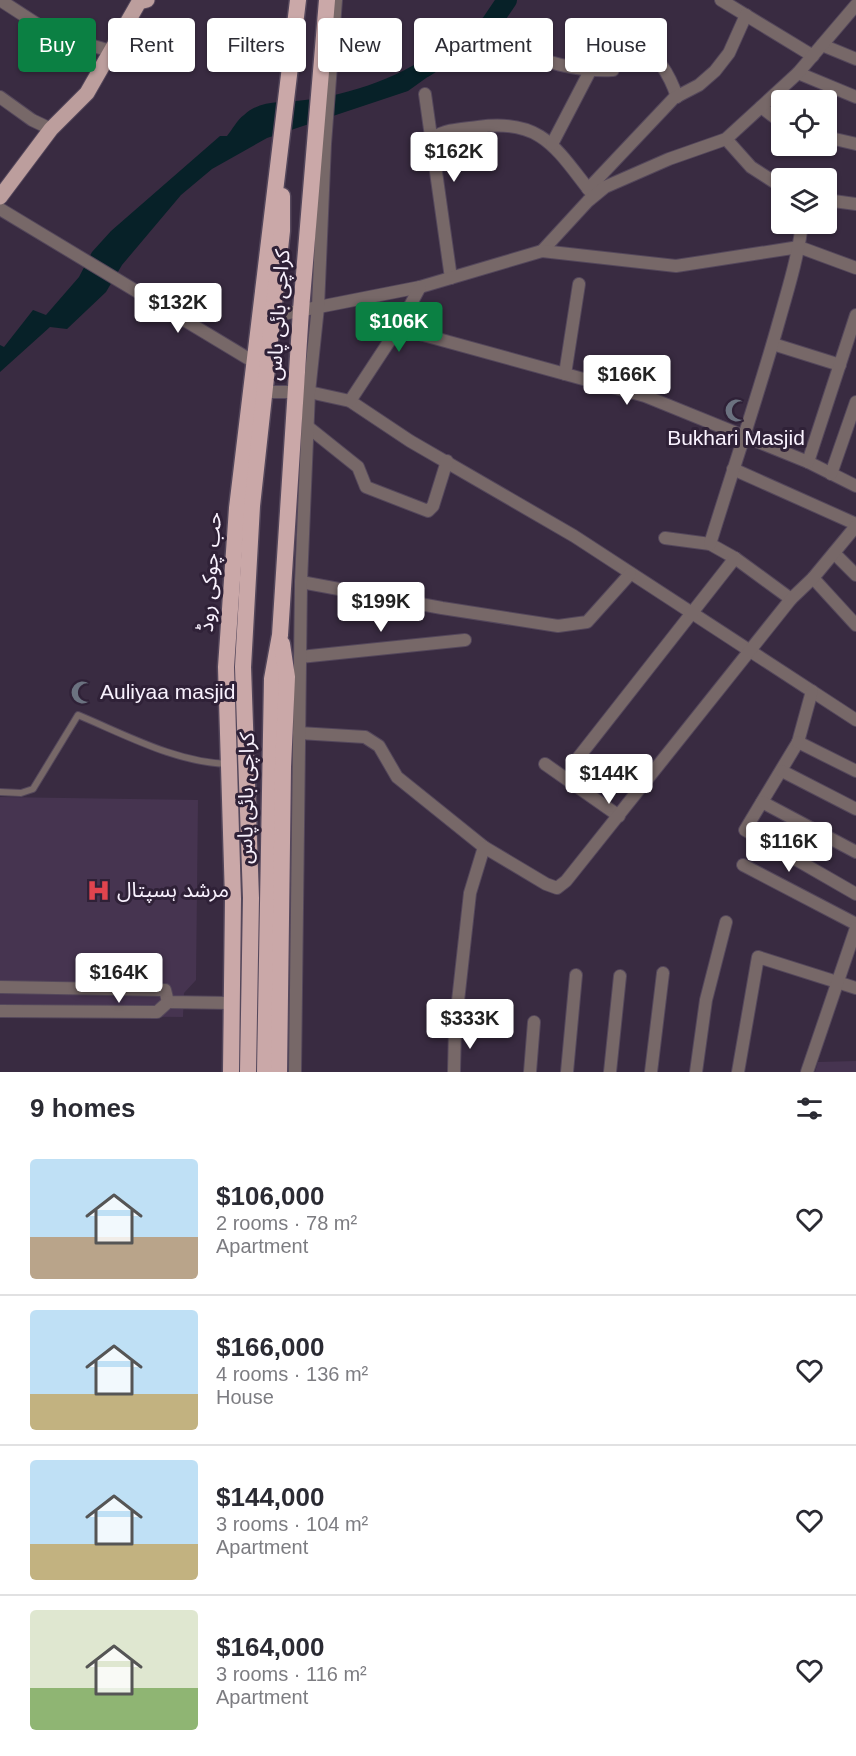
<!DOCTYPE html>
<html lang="en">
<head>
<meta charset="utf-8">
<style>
  body { margin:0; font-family:Arial,"Noto Sans Arabic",sans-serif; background:#f7f7f7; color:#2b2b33; height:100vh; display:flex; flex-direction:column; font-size:22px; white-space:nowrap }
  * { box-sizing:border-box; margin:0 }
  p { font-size:20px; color:#7c7c81 }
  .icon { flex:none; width:33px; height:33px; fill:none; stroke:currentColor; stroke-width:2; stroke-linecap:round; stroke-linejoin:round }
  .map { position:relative; height:1072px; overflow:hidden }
  .sheet { display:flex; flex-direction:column; background:#fff; flex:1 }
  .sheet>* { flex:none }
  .guide { position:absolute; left:18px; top:18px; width:820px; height:54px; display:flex; gap:12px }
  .fabs { position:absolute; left:771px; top:90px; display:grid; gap:12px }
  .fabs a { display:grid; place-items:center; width:66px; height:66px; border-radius:6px; background:#fff; box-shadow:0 2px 4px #0004; font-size:30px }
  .price { position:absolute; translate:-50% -51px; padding:0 14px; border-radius:6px; background:#fff; color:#222; font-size:20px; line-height:39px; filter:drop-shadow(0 2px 3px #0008) }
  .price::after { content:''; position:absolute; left:50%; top:36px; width:18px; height:14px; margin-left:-9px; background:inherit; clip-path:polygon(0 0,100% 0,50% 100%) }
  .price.active { background:#0b8043; color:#fff }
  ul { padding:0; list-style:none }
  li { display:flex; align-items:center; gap:18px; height:150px; padding:0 30px }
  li+li { border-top:2px solid #e1e1e2 }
  li span { display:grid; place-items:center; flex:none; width:168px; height:120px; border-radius:6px; color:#555 }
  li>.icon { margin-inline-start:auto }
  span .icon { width:72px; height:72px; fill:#fffc; stroke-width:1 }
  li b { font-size:26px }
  h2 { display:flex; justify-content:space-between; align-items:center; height:72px; padding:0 30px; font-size:26px }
  .pill { padding:0 21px; border-radius:6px; background:#fff; box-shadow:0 2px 4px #0004; font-size:21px; line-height:54px }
  .pill.active { background:#0b8043; color:#fff }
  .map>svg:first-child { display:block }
  .built { fill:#463450 }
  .water { fill:#072128 }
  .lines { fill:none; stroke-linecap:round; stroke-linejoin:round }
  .river { stroke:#072128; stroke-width:20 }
  .service-casing { stroke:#54475b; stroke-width:8 }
  .minor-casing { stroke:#54475b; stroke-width:14 }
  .primary-casing { stroke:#54475b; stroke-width:17 }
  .trunk-casing { stroke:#54475b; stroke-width:19 }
  .service { stroke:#776868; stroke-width:6 }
  .minor { stroke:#776868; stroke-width:12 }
  .primary { stroke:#bc9e9d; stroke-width:15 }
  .trunk { stroke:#caa8a8; stroke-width:16 }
  .labels { text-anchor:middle; stroke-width:6; stroke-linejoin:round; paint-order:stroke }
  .street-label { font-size:21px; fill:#f9f2fe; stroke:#2f2137 }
  .poi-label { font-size:21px; fill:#f9f2fe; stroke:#2f2137; text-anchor:start }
</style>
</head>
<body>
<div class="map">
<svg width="856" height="1072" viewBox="0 0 856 1072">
  <rect width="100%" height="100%" fill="#392b41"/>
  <g class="built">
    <polygon points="0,797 198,800 196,980 184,993 183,1017 0,1015"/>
    <polygon points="856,1061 856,1072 815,1072 818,1062"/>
  </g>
  <path class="water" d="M439 45 454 58 408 91 267 138 212 169 181 195 122 265 106 292 67 329 50 327 0 372V345L4 347 33 310 46 315 79 277 92 252 111 231 220 136H227C232 130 237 120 244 115 261 99 284 103 305 100 344 96 413 75 439 45Z"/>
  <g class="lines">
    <polyline class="river" points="425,67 490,25 507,0"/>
    <defs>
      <path id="service" d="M0 792 21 793 33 789 78 715C126 735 177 763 229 764"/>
      <g id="minor">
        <polyline points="0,0 54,35 111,51"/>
        <polyline points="721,0 813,56"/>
        <path d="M636 38C656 55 669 72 677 97"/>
        <path d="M509 45C538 62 580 72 613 70"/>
        <polyline points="822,45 856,59"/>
        <polyline points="798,73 856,97"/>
        <polyline points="425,94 451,278"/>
        <polyline points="0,97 32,120 51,129"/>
        <polyline points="761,107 782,123"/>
        <polyline points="826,137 856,144"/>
        <path d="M433 138C446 129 462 129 478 127 543 118 557 150 593 195"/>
        <polyline points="726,139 751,167 782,187"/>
        <polyline points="552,144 590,71"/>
        <polyline points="588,189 674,98 699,85 715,71 729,53 746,15"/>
        <polyline points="826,200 856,204"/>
        <polyline points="0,209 254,362"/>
        <polyline points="542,251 588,201 605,187 669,159 726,139 798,73 856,5"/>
        <polyline points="273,316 420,287 542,251 676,266 799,247 856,268"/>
        <polyline points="398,328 645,396 808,462 856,486"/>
        <polyline points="773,344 840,365"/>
        <polyline points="565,374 579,284"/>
        <polyline points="265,392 309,392 350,401 410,441 574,536 856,720"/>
        <polyline points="350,401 398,328 420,287"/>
        <polyline points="308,427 358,467 366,487 428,511 433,506 447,461"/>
        <polyline points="808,462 856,315"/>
        <polyline points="733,469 856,524"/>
        <polyline points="831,474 856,402"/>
        <polyline points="665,538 710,544 735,558 791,599"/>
        <path d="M710 544C733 469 758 396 779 321 788 289 798 257 802 224"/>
        <polyline points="834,553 856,575"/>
        <polyline points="813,578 856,625"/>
        <polyline points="301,582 442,608 558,626 587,622 630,574"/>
        <polyline points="300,657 465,640"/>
        <polyline points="812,691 798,742 745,830 856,894"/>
        <polyline points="299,733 365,737 379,746 397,777 484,847"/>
        <polyline points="798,742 856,771"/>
        <polyline points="574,763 735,558"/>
        <polyline points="545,764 619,816"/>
        <polyline points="782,771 856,809"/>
        <polyline points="762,802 856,852"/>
        <polyline points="743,865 856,924"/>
        <polyline points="0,987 165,990 168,1002 231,1003"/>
        <polyline points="0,1011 157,1012 168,1002"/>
        <polyline points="295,1072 301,582 309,392 318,307 325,144 336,0"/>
        <polyline points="454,1072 455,1028 470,893 484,847 546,884 557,888 566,881 791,599 813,578 856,526"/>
        <polyline points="530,1072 534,1022"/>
        <polyline points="567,1072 576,975"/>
        <polyline points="610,1072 620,976"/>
        <polyline points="651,1072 663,973"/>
        <polyline points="696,1072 706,1000 726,922"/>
        <polyline points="738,1072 758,957 856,988"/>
        <polyline points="807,1072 856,928"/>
      </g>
      <polyline id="primary" points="0,197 51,129 87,93 139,2 147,0"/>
      <g id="trunk">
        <polyline points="231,1072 233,899 226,667 237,508 298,0"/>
        <polyline points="248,1072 251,898 243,667 252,506 282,231 282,196"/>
        <polyline points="265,1072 272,679 280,635 301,310 327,0"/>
        <polyline points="279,1072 283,767 287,677 282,644"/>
      </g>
    </defs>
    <use href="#service" class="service-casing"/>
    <use href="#minor" class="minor-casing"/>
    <use href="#primary" class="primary-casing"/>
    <use href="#trunk" class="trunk-casing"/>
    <use href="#service" class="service"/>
    <use href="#minor" class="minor"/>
    <use href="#primary" class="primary"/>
    <use href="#trunk" class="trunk"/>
  </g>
  <defs>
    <symbol id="mosque-bare" viewBox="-9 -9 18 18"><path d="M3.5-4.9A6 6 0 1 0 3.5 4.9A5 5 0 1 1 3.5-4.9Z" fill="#6b7280" stroke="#2f2137" stroke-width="2.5" paint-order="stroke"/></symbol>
    <symbol id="hospital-bare" viewBox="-9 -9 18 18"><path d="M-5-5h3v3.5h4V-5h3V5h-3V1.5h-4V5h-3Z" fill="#e0444e" stroke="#2f2137" stroke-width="2.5" paint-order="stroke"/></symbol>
  </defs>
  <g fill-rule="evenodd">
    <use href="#mosque-bare" x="720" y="394" width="33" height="33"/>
    <use href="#mosque-bare" x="66" y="676" width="33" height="33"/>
    <use href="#hospital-bare" x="82" y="874" width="33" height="33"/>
  </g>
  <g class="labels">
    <g class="street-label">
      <text transform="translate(278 315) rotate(-86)" y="7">کراچی بائی پاس</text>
      <text transform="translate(210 572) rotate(-86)" y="7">حب چوکی روڈ</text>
      <text transform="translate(246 798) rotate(-89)" y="7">کراچی بائی پاس</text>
    </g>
    <g class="poi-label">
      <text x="736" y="445" text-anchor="middle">Bukhari Masjid</text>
      <text x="100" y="699">Auliyaa masjid</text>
      <text x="117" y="897">مرشد ہسپتال</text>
    </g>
  </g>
</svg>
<div class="fabs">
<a><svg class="icon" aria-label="locate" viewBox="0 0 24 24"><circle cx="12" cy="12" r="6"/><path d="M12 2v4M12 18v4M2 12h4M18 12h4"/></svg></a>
<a><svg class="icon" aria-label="layers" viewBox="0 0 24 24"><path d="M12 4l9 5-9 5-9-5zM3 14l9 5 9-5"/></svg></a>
</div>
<b class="price" style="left:454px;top:183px">$162K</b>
<b class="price" style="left:178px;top:334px">$132K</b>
<b class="price active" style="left:399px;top:353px">$106K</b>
<b class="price" style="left:627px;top:406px">$166K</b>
<b class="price" style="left:381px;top:633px">$199K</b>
<b class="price" style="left:609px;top:805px">$144K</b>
<b class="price" style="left:789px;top:873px">$116K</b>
<b class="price" style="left:119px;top:1004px">$164K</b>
<b class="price" style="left:470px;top:1050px">$333K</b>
<div class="guide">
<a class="pill active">Buy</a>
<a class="pill">Rent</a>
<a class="pill">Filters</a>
<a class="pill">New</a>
<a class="pill">Apartment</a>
<a class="pill">House</a>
</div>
</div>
<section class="sheet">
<h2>9 homes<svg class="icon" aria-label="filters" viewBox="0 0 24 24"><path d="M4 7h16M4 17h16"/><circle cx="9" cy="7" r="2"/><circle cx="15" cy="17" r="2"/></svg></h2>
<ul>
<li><span style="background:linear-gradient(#bfe0f5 65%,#b9a48a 0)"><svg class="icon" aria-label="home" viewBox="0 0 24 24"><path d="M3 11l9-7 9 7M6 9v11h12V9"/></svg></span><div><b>$106,000</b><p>2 rooms · 78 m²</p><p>Apartment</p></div><svg class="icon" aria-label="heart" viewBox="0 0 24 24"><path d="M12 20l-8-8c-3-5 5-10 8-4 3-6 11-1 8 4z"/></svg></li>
<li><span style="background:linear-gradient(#bfe0f5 70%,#c2b280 0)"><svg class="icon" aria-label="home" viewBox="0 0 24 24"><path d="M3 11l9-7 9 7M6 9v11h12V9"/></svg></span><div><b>$166,000</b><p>4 rooms · 136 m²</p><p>House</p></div><svg class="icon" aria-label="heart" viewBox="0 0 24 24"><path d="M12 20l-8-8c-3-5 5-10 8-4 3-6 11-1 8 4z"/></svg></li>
<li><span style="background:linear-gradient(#bfe0f5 70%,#c2b280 0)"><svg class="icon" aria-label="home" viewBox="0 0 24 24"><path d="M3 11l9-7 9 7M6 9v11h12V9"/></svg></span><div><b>$144,000</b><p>3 rooms · 104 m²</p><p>Apartment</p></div><svg class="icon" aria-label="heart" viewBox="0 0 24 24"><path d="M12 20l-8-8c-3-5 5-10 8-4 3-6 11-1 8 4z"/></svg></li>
<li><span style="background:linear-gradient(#dfe7d0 65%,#8fb573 0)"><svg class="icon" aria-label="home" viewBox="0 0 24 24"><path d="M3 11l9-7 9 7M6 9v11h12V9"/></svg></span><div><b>$164,000</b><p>3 rooms · 116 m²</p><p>Apartment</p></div><svg class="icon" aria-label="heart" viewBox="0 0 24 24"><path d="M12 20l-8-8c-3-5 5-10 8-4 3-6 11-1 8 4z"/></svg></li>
</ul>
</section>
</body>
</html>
